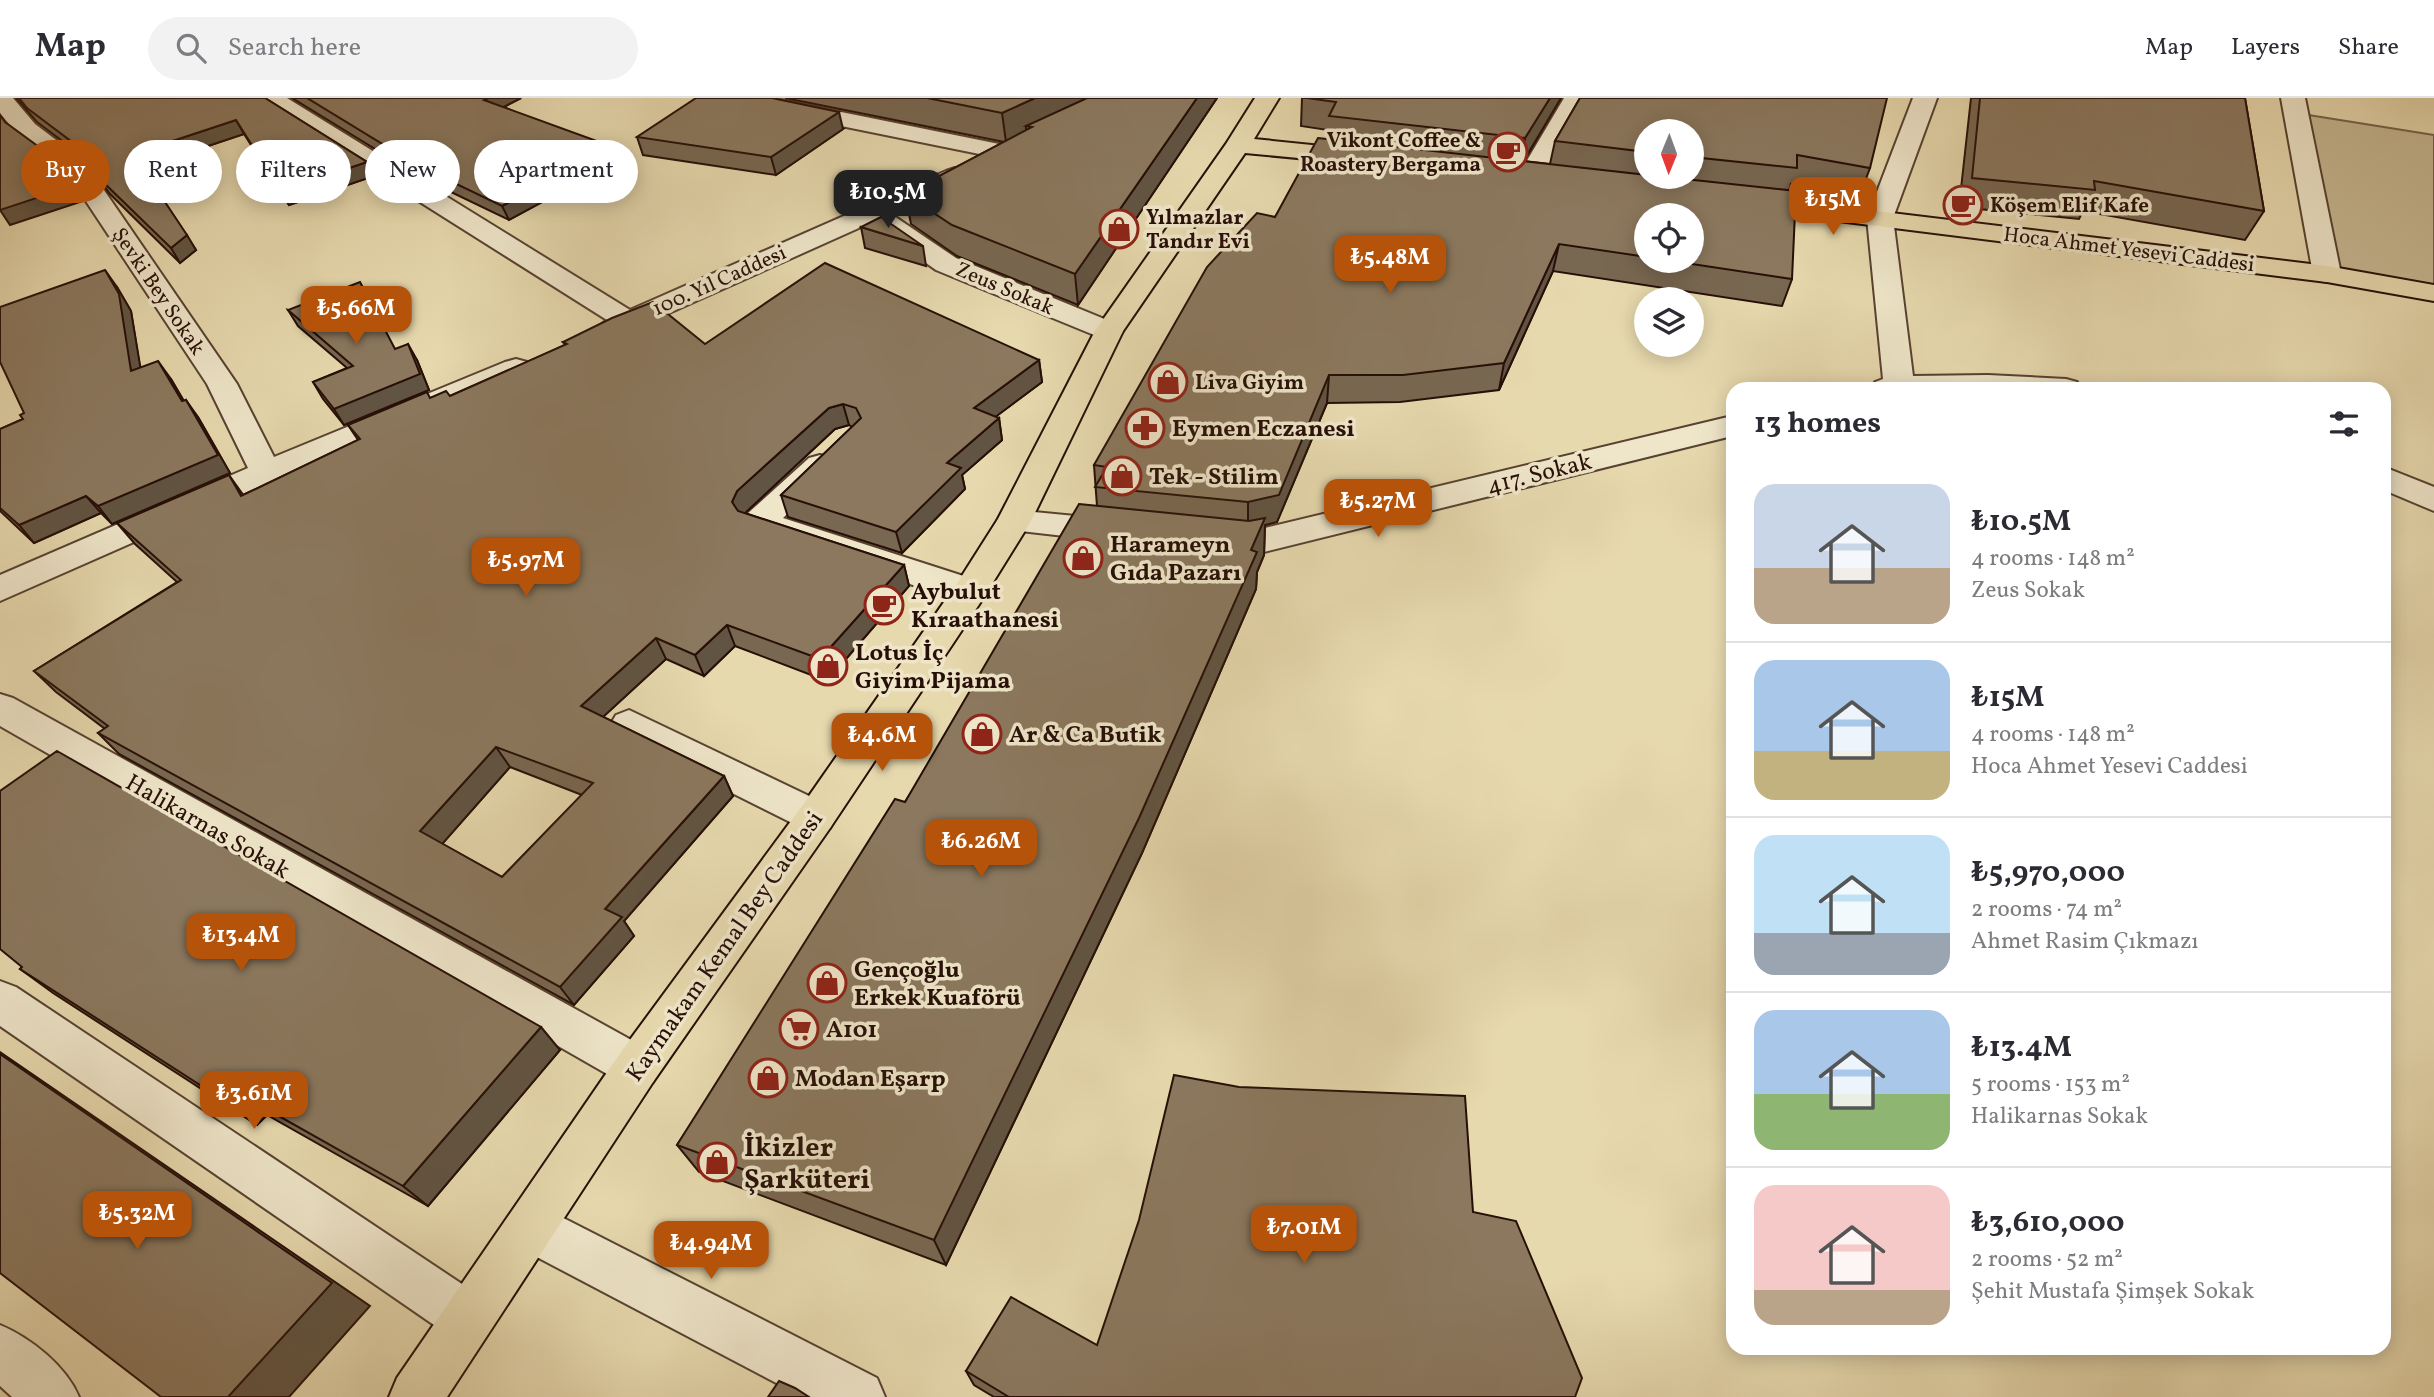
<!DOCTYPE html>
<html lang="en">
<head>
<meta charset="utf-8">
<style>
  body { margin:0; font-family:Vollkorn,serif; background:#f2f2f3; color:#2b2b33; height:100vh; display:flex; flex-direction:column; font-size:26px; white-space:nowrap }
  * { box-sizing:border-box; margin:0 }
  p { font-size:23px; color:#7c7c81 }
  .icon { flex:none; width:38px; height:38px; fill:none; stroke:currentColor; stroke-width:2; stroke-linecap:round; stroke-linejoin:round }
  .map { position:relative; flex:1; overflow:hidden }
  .drawer { position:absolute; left:1726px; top:284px; width:665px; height:973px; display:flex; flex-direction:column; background:#fff; border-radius:21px; box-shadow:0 4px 18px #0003 }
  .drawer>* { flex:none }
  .guide { position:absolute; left:21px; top:42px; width:665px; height:63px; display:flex; gap:14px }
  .needle { width:46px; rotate:181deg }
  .tools { position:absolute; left:1634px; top:21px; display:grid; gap:14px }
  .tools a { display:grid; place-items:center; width:70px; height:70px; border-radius:50%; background:#fff; box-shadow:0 4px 18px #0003; font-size:35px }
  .price { position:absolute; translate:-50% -60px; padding:0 16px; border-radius:14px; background:#b45309; color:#fff; font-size:23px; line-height:46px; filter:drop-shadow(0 2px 4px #0008) }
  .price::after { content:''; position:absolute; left:50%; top:42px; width:21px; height:16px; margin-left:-10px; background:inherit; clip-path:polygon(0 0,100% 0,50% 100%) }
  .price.selected { background:#222; color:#fff }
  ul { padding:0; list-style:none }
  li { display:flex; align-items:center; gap:21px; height:175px; padding:0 28px }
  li+li { border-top:2px solid #e1e1e2 }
  li span { display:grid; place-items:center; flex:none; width:196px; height:140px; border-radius:21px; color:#555 }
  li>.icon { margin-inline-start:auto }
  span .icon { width:84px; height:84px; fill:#fffc; stroke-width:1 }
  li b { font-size:30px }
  h2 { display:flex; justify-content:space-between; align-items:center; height:84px; padding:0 28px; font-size:30px }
  .tag { padding:0 24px; border-radius:32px; background:#fff; box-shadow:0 4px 18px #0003; font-size:24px; line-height:63px }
  .tag.selected { background:#b45309; color:#fff }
  header { display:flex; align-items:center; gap:42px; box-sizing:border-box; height:98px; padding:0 35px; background:#fff; border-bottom:2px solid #e1e1e2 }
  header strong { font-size:33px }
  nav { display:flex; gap:38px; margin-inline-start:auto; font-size:24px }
  .search { width:490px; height:63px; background:#f2f2f3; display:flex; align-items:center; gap:18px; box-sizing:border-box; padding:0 24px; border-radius:38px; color:#7c7c81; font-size:26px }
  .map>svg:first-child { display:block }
  .green { fill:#c6b792; stroke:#76634c; stroke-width:2 }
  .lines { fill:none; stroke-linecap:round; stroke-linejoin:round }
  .minor-casing { stroke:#574231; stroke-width:4 }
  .major-casing { stroke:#270f07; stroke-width:4 }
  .minor { fill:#efe6ca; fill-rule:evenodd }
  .major { fill:#e7d9ae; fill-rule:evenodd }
  .wall { fill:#786751; stroke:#270f07; stroke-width:2; fill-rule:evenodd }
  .shaded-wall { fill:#615442; stroke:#270f07; stroke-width:2 }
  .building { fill:#8b785e; stroke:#270f07; stroke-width:2; fill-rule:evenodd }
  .labels { text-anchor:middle; stroke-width:7; stroke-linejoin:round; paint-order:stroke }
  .far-poi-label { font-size:21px; font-weight:bold; fill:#270f07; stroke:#efe6ca; text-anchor:start }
  .far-street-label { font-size:21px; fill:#270f07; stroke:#efe6ca }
  .poi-label { font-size:24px; font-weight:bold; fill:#270f07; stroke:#efe6ca; text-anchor:start }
  .street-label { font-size:24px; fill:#270f07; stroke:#efe6ca }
  .near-poi-label { font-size:28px; font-weight:bold; fill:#270f07; stroke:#efe6ca; text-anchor:start }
</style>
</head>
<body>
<header>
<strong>Map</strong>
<div class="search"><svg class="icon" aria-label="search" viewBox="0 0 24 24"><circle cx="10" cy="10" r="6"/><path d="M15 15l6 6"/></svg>Search here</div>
<nav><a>Map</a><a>Layers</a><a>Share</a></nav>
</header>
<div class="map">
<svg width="2434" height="1299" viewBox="0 0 2434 1299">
  <rect width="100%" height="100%" fill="#e7d9ae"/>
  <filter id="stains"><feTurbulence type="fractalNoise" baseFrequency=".00286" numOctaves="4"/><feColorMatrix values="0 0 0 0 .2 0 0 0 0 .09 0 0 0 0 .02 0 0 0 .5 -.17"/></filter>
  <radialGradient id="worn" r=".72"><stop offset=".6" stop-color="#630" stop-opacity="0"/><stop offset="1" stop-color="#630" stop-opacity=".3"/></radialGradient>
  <polygon class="green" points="2296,15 2434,37 2434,195 2327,176"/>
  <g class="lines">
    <defs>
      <g id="minor">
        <polygon points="0,0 13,0 35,26 84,63 237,286 274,359 505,264 516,261 527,264 531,270 527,276 277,381 0,503 0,477 248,370 207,286 66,73 17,36 0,15"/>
        <polygon points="259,0 287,0 630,212 946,73 955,70 964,73 968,78 964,83 891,116 956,160 1119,227 1123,233 1119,239 1109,242 1099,239 936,172 870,125 620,237 610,240 600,237 596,231 607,222 263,5"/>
        <polygon points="725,0 772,0 1009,48 1018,50 1021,55 1018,60 1009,62 737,7 729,5"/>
        <polygon points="1564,0 1588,0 1538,86 1529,89 1520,86 1516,81"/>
        <polygon points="1913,0 1937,0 1893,120 1913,278 1988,277 2066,281 2077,284 2081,290 1871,290 1875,284 1883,281 1867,120"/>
        <polygon points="2281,0 2305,0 2341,176 2337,182 2327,184 2317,182 2313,176"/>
        <polygon points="1732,318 1732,338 1248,458 1200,450 1195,442 1200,434 1212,431 1248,434"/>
        <polygon points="820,357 831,360 836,367 783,420 982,484 987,493 982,502 970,505 958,502 747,432 742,424 747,416 809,360"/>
        <polygon points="2384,369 2434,389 2434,413 2384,392"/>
        <polygon points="1014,412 1117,422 1129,425 1134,433 1129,441 1117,444 1002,431 997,423 1002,415"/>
        <polygon points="0,596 13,600 653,954 660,969 653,984 637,990 621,984 0,628"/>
        <polygon points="629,612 830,708 836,719 830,730 816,735 802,730 616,637 610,627 616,617"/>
        <polygon points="0,883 16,889 486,1202 494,1220 486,1238 468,1246 450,1238 0,928"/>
        <polygon points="532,1104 877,1280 885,1299 803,1299 514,1147 507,1129 514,1111"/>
        <path d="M0 1227C31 1240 66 1268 79 1299H12L0 1288Z"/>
      </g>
      <g id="major">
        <polygon points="1255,0 1279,0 1254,41 1361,52 1370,54 1373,59 1370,64 1361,66 1245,55 1123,233 1031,423 982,502 830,730 653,984 447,1299 389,1299 397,1280 621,954 802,708 958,484 998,421 1095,233 1226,46"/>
        <polygon points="1744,97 2327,168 2434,187 2434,203 2327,184 1735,110 1731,105 1735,100"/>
      </g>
    </defs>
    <use href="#minor" class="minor-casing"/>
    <use href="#major" class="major-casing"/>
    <use href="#minor" class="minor"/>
    <use href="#major" class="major"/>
  </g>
  <g class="wall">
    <polygon points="16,0 265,0 367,64 374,78 289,107 244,36 142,70 196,152 180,165 109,95 86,61 37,24"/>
    <polygon points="292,0 521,0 504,9 618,63 509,122 424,81"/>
    <polygon points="785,0 1217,0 1078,207 957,158 911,126 905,96 1004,44"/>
    <path d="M1302 0H1561L1524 63 1550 66 1555 43 1580 0 1870 70 1859 99 1791 86 1789 93 1792 181 1782 208 1553 173 1499 292 1400 304 1327 305 1277 424 1265 427 1264 457 1257 474 1256 491 1142 755 946 1167 699 1074 677 1047 905 704 1097 408 1094 367 1275 119 1327 41 1328 32 1301 28ZM1647 33H1692V79H1647ZM1647 117 1692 163H1647Z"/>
    <polygon points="1971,0 2245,0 2264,113 2245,142 2083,113 2079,121 1959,109"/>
    <polygon points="843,31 776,77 643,57 637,39"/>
    <polygon points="861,129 923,148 926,168 865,150"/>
    <polygon points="117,189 131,213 140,270 171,281 184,303 198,319 230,375 112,426 101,415 34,445 0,413 0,331 23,321 24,315"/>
    <polygon points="288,212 395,251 417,262 429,292 344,327 323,301 313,284 347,270 298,228"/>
    <path d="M563 244 705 246 1039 262 1042 284 995 319 999 320 1002 342 962 377 965 391 902 455 788 419 781 397 852 329 849 327 835 331 745 415 904 467 909 488 827 583 735 548 704 578 666 561 603 619 724 678 733 698 624 823 634 838 574 907 119 656 98 635 105 631 56 594 34 573 177 484 135 446 117 425 243 397 358 342 348 327 431 300 450 298 565 247ZM510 669 582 697 502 779 442 746Z"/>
    <polygon points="22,869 560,952 428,1108 267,1017 257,1027 53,895 20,871"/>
    <polygon points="1473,1114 1575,1299 994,1299 974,1287 966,1273 1097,1247"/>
  </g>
  <g class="shaded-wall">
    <polygon points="488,0 521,0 490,16 484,2"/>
    <polygon points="1035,0 1102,0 1026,28 1026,35 1006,44 1002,15"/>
    <polygon points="1197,0 1217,0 1078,207 1075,176"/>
    <polygon points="1550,0 1561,0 1520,69 1525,40"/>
    <polygon points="839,14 843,31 776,77 771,59"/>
    <polygon points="236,22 244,36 142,70 133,56"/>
    <polygon points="613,49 618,63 509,122 502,108"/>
    <polygon points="54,60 83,103 10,127 0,112"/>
    <polygon points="367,64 374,78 289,107 281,93"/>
    <polygon points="187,137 196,152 180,165 171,150"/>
    <polygon points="1559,146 1553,173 1499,292 1504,265"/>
    <polygon points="105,172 117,189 131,213 144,291 131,273"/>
    <polygon points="408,246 417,262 429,292 344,327 334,311"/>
    <polygon points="1039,262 1042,284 978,332 974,310"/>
    <polygon points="158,263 171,281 194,321 182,303"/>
    <polygon points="1329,277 1327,305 1277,424 1265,427 1264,457 1257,474 1256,491 1142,755 946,1167 934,1142 1248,431 1248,404"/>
    <polygon points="186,302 198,319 230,375 112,426 98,408"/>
    <polygon points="843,306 849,327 835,331 745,415 740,425 732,404 737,393 829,310"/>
    <polygon points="999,320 1002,342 962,377 965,391 902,455 896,434 947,365"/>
    <polygon points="229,377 244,398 241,398"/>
    <polygon points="86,398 101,415 34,445 19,427"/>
    <polygon points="904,467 909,488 827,583 820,561"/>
    <polygon points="727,527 735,548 704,578 695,557"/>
    <polygon points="656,540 666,561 592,629 581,608"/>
    <polygon points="496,649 510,669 436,753 420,733"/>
    <polygon points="724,678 733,698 624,823 634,838 574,907 560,889 605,811"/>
    <polygon points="541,929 560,952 428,1108 403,1088"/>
    <polygon points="0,954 370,1208 289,1299 228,1299 0,956"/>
    <polygon points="238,995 267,1017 257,1027 228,1005"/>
  </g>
  <g class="building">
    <polygon points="19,0 265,0 367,64 281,93 236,22 133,56 187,137 171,150 99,80 76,47 27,10"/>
    <polygon points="307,0 488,0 484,2 613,49 502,108 417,67"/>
    <polygon points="696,0 772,0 839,14 771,59 637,39"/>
    <polygon points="927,0 1035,0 1002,15"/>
    <polygon points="1087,0 1197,0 1075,176 952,127 905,96 1032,29 1026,28"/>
    <polygon points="1307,0 1550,0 1525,40 1329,18 1336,4"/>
    <polygon points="1580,0 1887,0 1870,70 1797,57 1797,70 1692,59 1692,33 1647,33 1647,54 1555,43"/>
    <polygon points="1980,0 2245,0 2264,113 2094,83 2095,92 1972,80"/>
    <polygon points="0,17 5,24 54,60 73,88 0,112"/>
    <polygon points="1318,40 1647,77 1647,79 1666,79 1796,93 1792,181 1672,163 1692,163 1692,117 1647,117 1647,159 1559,146 1504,265 1403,277 1329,277 1279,397 1248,404 1095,389 1107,369 1094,367 1207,169 1257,115 1275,119"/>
    <polygon points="881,119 923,148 861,129"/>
    <path d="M825 165 1039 262 974 310 999 320 947 365 961 370 896 434 781 397 861 320 856 310 843 306 829 310 737 393 732 404 738 413 904 467 820 561 727 527 695 557 656 540 581 608 724 678 605 811 622 819 560 889 98 635 108 628 34 573 181 482 117 425 229 377 241 398 360 341 348 327 427 294 430 300 446 293 450 298 567 246 563 244 612 220 653 204 705 246ZM496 649 593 685 502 779 420 733Z"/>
    <polygon points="105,172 119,196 131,273 158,263 182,303 186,302 218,357 98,408 86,398 19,427 0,410 0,331 23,321 20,317 24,315 0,264 0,209"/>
    <polygon points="360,184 395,251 408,246 420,276 334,311 313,284 353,268 288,212"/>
    <polygon points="1079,406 1249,423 1265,420 1251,452 1257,454 1139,720 934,1142 677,1047 895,701 905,704"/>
    <polygon points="57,653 541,929 403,1088 238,995 228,1005 20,871 22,869 0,851 0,693"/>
    <polygon points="0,956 332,1185 228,1299 161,1299 0,1175"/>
    <polygon points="1174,977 1239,989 1465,998 1473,1114 1516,1123 1582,1280 1575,1299 1009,1299 966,1273 1011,1199 1097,1247 1139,1122"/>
    <polygon points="779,1283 795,1290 809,1299 768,1299"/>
  </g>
  <defs>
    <symbol id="cafe-ring" viewBox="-11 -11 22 22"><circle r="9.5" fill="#efe6ca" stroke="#8f2418" stroke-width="1.5"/><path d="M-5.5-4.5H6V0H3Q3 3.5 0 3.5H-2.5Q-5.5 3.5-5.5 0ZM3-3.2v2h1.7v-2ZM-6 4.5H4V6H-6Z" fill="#8f2418"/></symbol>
    <symbol id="shop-ring" viewBox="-11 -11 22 22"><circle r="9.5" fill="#efe6ca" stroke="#8f2418" stroke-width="1.5"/><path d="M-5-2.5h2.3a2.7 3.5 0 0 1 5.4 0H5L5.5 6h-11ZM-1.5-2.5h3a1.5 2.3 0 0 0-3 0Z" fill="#8f2418"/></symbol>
    <symbol id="pharmacy-ring" viewBox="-11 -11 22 22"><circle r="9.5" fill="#efe6ca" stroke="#8f2418" stroke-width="1.5"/><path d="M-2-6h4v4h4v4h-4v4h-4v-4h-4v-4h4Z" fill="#8f2418"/></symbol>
    <symbol id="supermarket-ring" viewBox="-11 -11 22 22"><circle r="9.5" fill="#efe6ca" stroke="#8f2418" stroke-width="1.5"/><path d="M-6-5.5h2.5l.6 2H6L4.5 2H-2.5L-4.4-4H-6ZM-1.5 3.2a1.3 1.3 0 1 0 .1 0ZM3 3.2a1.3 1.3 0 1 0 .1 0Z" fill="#8f2418"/></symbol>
  </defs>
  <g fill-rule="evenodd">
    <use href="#cafe-ring" x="1486" y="32" width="44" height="44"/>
    <use href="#cafe-ring" x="1941" y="85" width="44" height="44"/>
    <use href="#shop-ring" x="1097" y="109" width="44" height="44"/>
    <use href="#shop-ring" x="1146" y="262" width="44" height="44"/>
    <use href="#pharmacy-ring" x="1123" y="308" width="44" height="44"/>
    <use href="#shop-ring" x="1100" y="356" width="44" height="44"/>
    <use href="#shop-ring" x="1061" y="438" width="44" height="44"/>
    <use href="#cafe-ring" x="862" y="485" width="44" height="44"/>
    <use href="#shop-ring" x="806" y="546" width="44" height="44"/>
    <use href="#shop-ring" x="960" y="614" width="44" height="44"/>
    <use href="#shop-ring" x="805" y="863" width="44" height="44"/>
    <use href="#supermarket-ring" x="777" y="909" width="44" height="44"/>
    <use href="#shop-ring" x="746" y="958" width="44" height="44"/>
    <use href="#shop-ring" x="695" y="1042" width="44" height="44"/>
  </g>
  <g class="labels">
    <g class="far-poi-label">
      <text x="1481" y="49" text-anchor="end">Vikont Coffee &amp;<tspan x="1481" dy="24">Roastery Bergama</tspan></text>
      <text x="1990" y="114">Köşem Elif Kafe</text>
      <text x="1146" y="126">Yılmazlar<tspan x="1146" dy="24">Tandır Evi</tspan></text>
      <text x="1195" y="291">Liva Giyim</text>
    </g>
    <g class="far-street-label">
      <text transform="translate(2129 151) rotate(7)" y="7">Hoca Ahmet Yesevi Caddesi</text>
      <text transform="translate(719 182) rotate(-24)" y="7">100. Yıl Caddesi</text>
      <text transform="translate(1005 190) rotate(23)" y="7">Zeus Sokak</text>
      <text transform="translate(159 193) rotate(56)" y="7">Şevki Bey Sokak</text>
    </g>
    <g class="poi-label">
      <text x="1172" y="338">Eymen Eczanesi</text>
      <text x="1149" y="386">Tek - Stilim</text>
      <text x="1110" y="454">Harameyn<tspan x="1110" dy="28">Gıda Pazarı</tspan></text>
      <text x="911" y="501">Aybulut<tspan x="911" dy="28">Kıraathanesi</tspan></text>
      <text x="855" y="562">Lotus İç<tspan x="855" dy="28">Giyim Pijama</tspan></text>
      <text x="1009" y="644">Ar &amp; Ca Butik</text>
      <text x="854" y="879">Gençoğlu<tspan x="854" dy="28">Erkek Kuaförü</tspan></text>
      <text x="826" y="939">A101</text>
      <text x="795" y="988">Modan Eşarp</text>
    </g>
    <g class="street-label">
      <text transform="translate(1539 375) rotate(-14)" y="8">417. Sokak</text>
      <text transform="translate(208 728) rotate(30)" y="8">Halikarnas Sokak</text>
      <text transform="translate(724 848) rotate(-55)" y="8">Kaymakam Kemal Bey Caddesi</text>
    </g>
    <g class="near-poi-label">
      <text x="744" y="1058">İkizler<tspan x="744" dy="32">Şarküteri</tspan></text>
    </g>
  </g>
  <rect width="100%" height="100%" filter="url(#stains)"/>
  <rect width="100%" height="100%" fill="url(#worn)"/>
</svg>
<div class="tools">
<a><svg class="needle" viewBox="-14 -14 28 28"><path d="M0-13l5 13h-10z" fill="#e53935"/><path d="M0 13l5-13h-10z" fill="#7c7c81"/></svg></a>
<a><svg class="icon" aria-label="locate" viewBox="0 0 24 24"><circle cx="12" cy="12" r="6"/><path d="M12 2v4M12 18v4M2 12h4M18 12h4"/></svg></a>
<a><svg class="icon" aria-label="layers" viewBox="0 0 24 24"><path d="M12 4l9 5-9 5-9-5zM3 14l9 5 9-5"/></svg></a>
</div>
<b class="price selected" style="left:888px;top:132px">₺10.5M</b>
<b class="price" style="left:1833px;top:139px">₺15M</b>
<b class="price" style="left:1390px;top:197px">₺5.48M</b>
<b class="price" style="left:356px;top:248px">₺5.66M</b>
<b class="price" style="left:1378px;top:441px">₺5.27M</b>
<b class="price" style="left:526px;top:500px">₺5.97M</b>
<b class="price" style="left:882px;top:675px">₺4.6M</b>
<b class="price" style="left:981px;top:781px">₺6.26M</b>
<b class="price" style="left:241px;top:875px">₺13.4M</b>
<b class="price" style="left:254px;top:1033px">₺3.61M</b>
<b class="price" style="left:137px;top:1153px">₺5.32M</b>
<b class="price" style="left:1304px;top:1167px">₺7.01M</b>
<b class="price" style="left:711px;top:1183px">₺4.94M</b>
<div class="guide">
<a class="tag selected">Buy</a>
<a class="tag">Rent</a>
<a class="tag">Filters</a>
<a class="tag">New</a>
<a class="tag">Apartment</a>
</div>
<section class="drawer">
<h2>13 homes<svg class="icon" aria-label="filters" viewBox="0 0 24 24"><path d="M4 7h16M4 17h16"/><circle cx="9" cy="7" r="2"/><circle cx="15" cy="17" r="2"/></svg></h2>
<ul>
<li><span style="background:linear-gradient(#c9d6e8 60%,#b9a48a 0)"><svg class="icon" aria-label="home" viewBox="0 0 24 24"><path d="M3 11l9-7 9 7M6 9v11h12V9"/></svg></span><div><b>₺10.5M</b><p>4 rooms · 148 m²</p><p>Zeus Sokak</p></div></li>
<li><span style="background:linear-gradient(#a9c7e8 65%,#c2b280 0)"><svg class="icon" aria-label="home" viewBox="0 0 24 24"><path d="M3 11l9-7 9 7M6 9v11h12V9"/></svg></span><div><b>₺15M</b><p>4 rooms · 148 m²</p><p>Hoca Ahmet Yesevi Caddesi</p></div></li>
<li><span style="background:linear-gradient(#bfe0f5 70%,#9aa5b1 0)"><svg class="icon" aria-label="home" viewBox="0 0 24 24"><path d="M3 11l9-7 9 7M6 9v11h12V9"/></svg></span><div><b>₺5,970,000</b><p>2 rooms · 74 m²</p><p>Ahmet Rasim Çıkmazı</p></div></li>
<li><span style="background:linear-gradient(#a9c7e8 60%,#8fb573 0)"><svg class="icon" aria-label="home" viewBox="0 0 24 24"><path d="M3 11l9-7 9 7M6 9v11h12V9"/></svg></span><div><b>₺13.4M</b><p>5 rooms · 153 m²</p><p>Halikarnas Sokak</p></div></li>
<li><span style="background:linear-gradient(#f6c9c9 75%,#b9a48a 0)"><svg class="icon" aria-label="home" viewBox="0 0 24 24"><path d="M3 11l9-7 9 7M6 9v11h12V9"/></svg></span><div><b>₺3,610,000</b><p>2 rooms · 52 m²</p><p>Şehit Mustafa Şimşek Sokak</p></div></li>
</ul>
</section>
</div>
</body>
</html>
